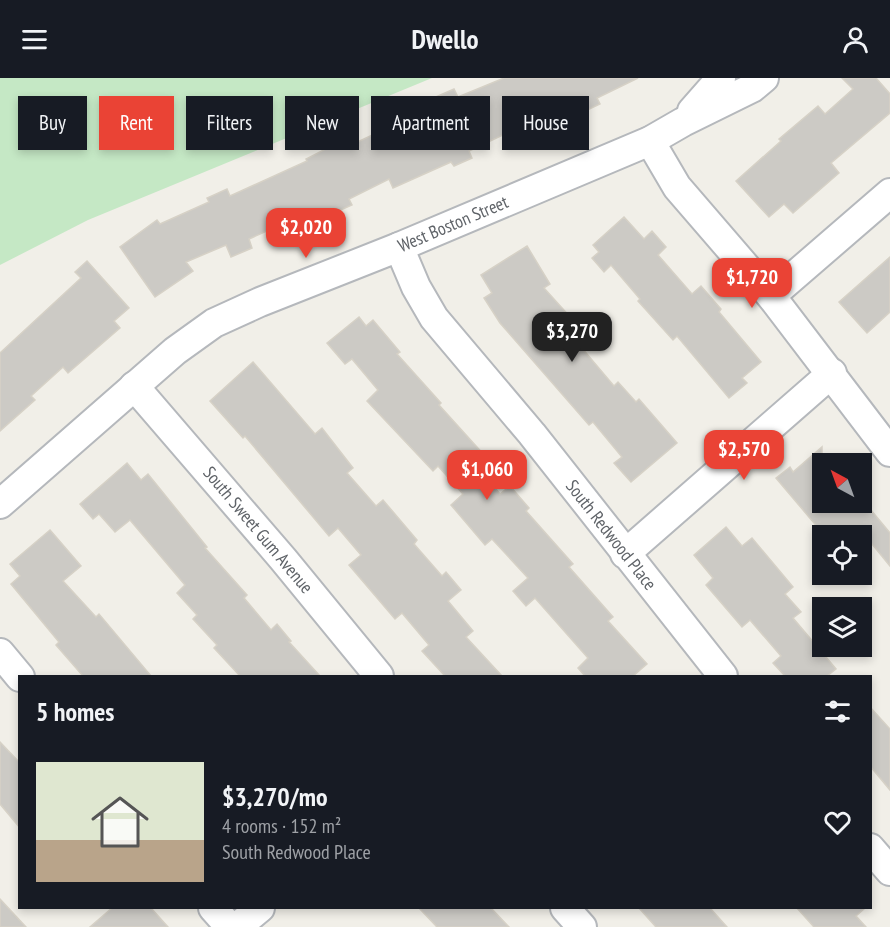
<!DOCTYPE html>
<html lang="en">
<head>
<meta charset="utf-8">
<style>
  body { margin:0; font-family:"PT Sans Narrow",sans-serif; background:#20242c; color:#f1f3f6; height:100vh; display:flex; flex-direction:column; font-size:22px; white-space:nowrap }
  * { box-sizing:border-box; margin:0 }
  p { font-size:20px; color:#9ea1a6 }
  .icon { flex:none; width:33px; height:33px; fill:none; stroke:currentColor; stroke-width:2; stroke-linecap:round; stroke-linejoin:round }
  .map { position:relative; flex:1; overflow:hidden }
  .side { position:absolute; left:18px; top:597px; width:854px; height:234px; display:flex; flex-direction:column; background:#171b24; border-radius:0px; box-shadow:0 3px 9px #0003 }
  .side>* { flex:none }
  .hud { position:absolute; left:18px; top:18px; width:855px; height:54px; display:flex; gap:12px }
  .needle { width:39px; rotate:319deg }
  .buttons { position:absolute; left:812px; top:375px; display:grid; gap:12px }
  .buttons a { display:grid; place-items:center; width:60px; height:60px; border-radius:0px; background:#171b24; box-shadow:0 3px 9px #0003; font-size:30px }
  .price { position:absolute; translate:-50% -51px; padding:0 14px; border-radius:12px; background:#ea4335; color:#fff; font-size:20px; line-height:39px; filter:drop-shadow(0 2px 3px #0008) }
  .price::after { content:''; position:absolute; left:50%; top:36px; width:18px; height:14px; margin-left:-9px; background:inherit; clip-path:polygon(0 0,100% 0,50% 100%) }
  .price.active { background:#222; color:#fff }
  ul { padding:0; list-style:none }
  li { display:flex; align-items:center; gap:18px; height:150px; padding:0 18px }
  li span { display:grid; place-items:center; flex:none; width:168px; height:120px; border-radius:0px; color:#555 }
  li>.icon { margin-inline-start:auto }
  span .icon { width:72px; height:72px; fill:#fffc; stroke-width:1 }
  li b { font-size:26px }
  h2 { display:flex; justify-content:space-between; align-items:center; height:72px; padding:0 18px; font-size:26px }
  .pill { padding:0 21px; border-radius:0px; background:#171b24; box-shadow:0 3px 9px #0003; font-size:21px; line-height:54px }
  .pill.active { background:#ea4335; color:#fff }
  header { display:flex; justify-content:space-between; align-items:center; height:78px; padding:0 18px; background:#171b24; font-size:27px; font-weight:700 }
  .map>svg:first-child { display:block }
  .green { fill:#c5e8c5 }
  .building { fill:#cccac5; stroke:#d6d1c6; stroke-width:1.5 }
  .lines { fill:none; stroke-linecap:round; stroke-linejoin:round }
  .minor-casing { stroke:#b5b8bc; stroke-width:32 }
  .minor { stroke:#fff; stroke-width:28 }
  .labels { text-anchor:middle; stroke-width:6; stroke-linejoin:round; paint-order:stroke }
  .street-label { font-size:18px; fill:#5f6368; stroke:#fff }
</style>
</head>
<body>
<header><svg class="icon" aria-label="menu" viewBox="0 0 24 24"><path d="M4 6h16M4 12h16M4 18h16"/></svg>Dwello<svg class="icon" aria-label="person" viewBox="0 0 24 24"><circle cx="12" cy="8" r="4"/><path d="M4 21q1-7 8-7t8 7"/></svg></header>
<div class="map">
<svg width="890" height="849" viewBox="0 0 890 849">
  <rect width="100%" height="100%" fill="#f1efe8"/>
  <polygon class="green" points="0,0 432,0 88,142 0,187"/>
  <g class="building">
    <polygon points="504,0 638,0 597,20 600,26 581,35 579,31 534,51 536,54 514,64 509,54 469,73 472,80 454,88 451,84 393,110 389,101 349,121 352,127 296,152 291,142 249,161 252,170 231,179 226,167 186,184 193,193 155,219 120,169 157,142 160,146 209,124 207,120 227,111 230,118 307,83 306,81 345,61 349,68 383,52 387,61 432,41 428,31 439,26 436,19 454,11 458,19"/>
    <polygon points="842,0 876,0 890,16 890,35 831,85 839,95 793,135 784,126 769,139 736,103 781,63 779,61 818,28 825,36 853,11"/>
    <polygon points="624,139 644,161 652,153 666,169 658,177 692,216 701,208 721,231 719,234 761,284 742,300 747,305 729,320 677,258 673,262 638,223 640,221 611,187 604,194 592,180 599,174 593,167"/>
    <polygon points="527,168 550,206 544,210 590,261 581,269 614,308 618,304 636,324 639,321 677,365 631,404 614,385 622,379 593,344 589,347 500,245 484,220 492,215 481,197"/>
    <polygon points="890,179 890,234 867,255 839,224"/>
    <polygon points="87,183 129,230 114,243 120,250 68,295 63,289 31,318 35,322 0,353 0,275 81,200 75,194"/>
    <polygon points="359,239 366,248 373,242 400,274 397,276 441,325 439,327 485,378 475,386 500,416 510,408 529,430 526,433 573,486 569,489 613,539 608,543 647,586 633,598 585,598 578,590 588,580 535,520 526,528 513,513 528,500 492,461 485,467 451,427 463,416 438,388 433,393 367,323 378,312 352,281 345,286 327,265"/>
    <polygon points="253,284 315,356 322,350 353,390 347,395 376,428 383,422 417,462 414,466 442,498 446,494 461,512 448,523 473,553 466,559 502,598 445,598 422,573 429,567 402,535 395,541 349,487 361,477 338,450 329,458 245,358 243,360 210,323"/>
    <polygon points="822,369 822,424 861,424 861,420 890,455 890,488 872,466 861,475 861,458 825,458 776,400 790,389 793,394"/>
    <polygon points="127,385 141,402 148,396 207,469 205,470 247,517 244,520 271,552 277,546 291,563 289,564 320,598 240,598 214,570 217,567 193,541 197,537 177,515 185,507 130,442 115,454 99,436 93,441 80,426"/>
    <polygon points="726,449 742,468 752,460 793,509 785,516 801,534 793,540 836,591 827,598 785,598 773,585 781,578 750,542 742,549 706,507 713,500 694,477"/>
    <polygon points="50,452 81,488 63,503 96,539 99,536 151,598 83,598 56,567 59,564 11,506 20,498 10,486"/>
    <polygon points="870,629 890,651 890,712 870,688"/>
    <polygon points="0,664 20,685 20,750 0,726"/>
    <polygon points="0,821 26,849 0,849"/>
    <polygon points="112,830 151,830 168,849 90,849"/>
    <polygon points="419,830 491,830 509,849 437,849"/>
    <polygon points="639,830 710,830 727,849 656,849"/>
    <polygon points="797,830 865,830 856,838 866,849 814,849"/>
  </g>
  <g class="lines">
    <defs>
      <g id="minor">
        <polyline points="692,33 721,0"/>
        <polyline points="650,63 677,109 771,218 890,374"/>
        <polyline points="399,169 416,209 434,240 532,356 723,598"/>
        <polyline points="771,218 890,115"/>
        <polyline points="134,308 283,481 379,598"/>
        <polyline points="0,426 175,273 214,245 260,224 399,169 650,63 683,44 752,10 764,0"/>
        <polyline points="625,476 832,295"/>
        <polyline points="0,575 20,599"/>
        <polyline points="870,770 890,793"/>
        <polyline points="213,830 230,849"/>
        <polyline points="565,830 582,849"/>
        <polyline points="237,849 260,830"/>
      </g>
    </defs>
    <use href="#minor" class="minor-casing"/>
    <use href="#minor" class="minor"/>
  </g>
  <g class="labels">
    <g class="street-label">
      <text transform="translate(453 146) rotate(-23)" y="6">West Boston Street</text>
      <text transform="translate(258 452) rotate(50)" y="6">South Sweet Gum Avenue</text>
      <text transform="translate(611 457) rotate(52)" y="6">South Redwood Place</text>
    </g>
  </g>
</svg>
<div class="buttons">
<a><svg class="needle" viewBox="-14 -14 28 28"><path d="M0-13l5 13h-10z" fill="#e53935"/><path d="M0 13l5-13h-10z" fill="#9ea1a6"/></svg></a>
<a><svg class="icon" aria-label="locate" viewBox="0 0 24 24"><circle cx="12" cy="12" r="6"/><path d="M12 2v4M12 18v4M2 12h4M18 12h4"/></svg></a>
<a><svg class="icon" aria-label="layers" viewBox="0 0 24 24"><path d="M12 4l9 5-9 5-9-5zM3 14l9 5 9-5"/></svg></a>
</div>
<b class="price" style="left:306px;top:181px">$2,020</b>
<b class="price" style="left:752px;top:231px">$1,720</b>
<b class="price active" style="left:572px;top:285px">$3,270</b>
<b class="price" style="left:744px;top:403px">$2,570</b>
<b class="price" style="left:487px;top:423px">$1,060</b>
<div class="hud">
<a class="pill">Buy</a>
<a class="pill active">Rent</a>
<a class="pill">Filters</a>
<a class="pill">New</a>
<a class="pill">Apartment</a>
<a class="pill">House</a>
</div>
<section class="side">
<h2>5 homes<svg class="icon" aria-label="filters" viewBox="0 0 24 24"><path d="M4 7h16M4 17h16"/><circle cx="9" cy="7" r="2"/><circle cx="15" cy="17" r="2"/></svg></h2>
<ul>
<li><span style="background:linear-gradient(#dfe7d0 65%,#b9a48a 0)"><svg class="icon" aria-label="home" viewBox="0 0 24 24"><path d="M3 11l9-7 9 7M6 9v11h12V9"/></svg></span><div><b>$3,270/mo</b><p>4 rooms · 152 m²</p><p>South Redwood Place</p></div><svg class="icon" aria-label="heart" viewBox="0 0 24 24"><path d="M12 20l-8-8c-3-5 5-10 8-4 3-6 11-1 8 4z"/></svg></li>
</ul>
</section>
</div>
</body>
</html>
